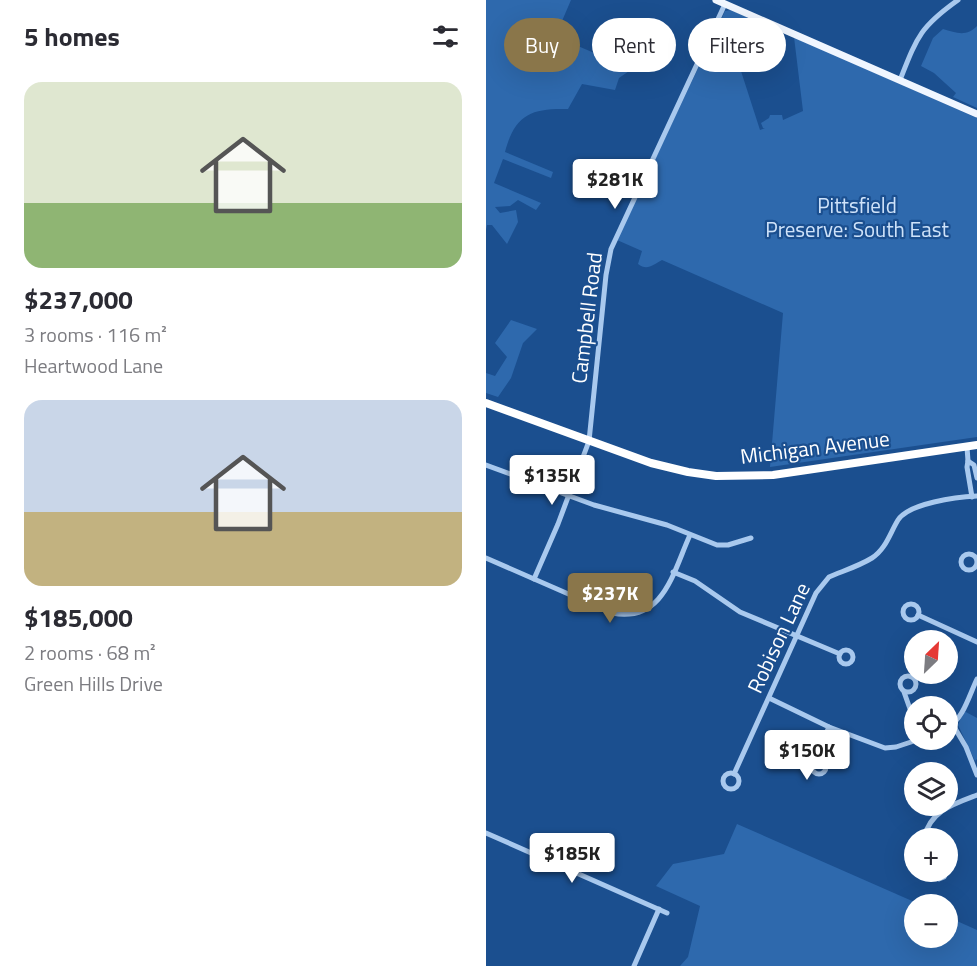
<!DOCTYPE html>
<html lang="en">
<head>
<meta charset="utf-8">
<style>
  body { margin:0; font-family:"Titillium Web",sans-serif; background:#f2f2f3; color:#2b2b33; height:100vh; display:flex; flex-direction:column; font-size:22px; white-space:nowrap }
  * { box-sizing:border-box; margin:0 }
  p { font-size:20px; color:#7c7c81 }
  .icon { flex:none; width:33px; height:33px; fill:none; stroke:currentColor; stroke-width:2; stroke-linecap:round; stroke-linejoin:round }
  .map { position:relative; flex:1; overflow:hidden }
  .side { display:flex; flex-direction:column; background:#fff; width:486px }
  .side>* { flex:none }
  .hud { position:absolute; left:18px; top:18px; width:382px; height:54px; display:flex; gap:12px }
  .needle { width:39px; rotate:25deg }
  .controls { position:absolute; left:418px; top:630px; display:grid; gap:12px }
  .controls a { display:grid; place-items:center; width:54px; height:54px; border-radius:50%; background:#fff; box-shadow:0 6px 24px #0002; font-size:30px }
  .price { position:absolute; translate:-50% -51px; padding:0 14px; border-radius:6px; background:#fff; color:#222; font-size:20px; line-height:39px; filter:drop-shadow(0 2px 3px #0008) }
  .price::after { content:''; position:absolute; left:50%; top:36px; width:18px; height:14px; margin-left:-9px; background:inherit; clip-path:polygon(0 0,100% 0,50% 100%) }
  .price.selected { background:#8a764a; color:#fff }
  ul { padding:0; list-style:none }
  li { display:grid; align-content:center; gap:12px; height:318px; padding:0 24px }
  li span { display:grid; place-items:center; height:186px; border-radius:18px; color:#555 }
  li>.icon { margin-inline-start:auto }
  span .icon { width:108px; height:108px; fill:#fffc; stroke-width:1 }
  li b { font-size:26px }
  h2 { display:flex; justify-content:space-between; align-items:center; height:72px; padding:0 24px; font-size:26px }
  .tag { padding:0 21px; border-radius:27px; background:#fff; box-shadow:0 6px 24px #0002; font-size:21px; line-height:54px }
  .tag.selected { background:#8a764a; color:#fff }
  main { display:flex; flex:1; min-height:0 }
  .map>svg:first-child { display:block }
  .green { fill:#2e69ad }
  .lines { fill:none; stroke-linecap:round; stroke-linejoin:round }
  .minor { stroke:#a9c9ee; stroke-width:5 }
  .major { stroke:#f0f6ff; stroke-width:7 }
  .highway { stroke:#fff; stroke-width:8 }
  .labels { text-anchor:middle; stroke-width:4.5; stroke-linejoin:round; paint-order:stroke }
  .park-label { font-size:21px; fill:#cfe3fa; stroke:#1b4f8f }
  .street-label { font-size:21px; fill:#fff; stroke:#1b4f8f }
</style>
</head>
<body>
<main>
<section class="side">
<h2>5 homes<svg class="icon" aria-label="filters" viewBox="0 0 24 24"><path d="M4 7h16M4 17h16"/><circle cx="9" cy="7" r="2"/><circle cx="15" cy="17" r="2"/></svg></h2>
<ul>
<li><span style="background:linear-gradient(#dfe7d0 65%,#8fb573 0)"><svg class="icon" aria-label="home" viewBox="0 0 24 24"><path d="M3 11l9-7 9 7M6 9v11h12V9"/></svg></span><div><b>$237,000</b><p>3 rooms · 116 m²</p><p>Heartwood Lane</p></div></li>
<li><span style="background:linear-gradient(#c9d6e8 60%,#c2b280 0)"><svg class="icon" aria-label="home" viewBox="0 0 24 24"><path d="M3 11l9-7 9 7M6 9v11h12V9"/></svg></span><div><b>$185,000</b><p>2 rooms · 68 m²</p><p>Green Hills Drive</p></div></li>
</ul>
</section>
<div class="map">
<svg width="491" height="966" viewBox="0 0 491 966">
  <rect width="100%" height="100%" fill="#1b4f8f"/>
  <g class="green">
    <path d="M0 0H85L70 35 73 38 146 69 133 78 129 90 96 84 82 109C46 108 29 114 19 152L67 172 65 178 17 159 8 183 55 203 50 210 32 200 24 206 9 207 14 213 30 210 32 222 21 244 6 225H1L0 230Z"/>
    <path d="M245 10 274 23 254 68 274 130 279 128H277L275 123 283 118 284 115H296L297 120 317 111 308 37 491 118V437L284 467 297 313 176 260C167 265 161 271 152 264L156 251 131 240 239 11Z"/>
    <path d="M491 26V108L467 97 470 93 448 73 435 66 447 38 457 29C470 33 481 37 491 26Z"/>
    <polygon points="25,320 51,329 37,343 25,378 12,397 0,393 0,373 9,376 21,357 9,343"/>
    <polygon points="478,711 491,718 491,759 489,761 472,725"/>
    <polygon points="251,824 433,904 429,904 429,938 462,938 462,917 491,930 491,966 194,966 202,957 214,906 170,886 187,864 238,854"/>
  </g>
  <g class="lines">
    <g class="minor">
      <path d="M414 80C431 37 434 27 472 0"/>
      <polyline points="481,447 482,461 481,467 486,497"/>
      <polyline points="482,461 488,465 491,478"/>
      <polyline points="0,465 108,505 181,525 231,545 242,545 265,538"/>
      <circle cx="483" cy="562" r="8"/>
      <path d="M0 558 126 613C178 623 187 572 204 535"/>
      <polyline points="187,572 209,581 254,612 354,654"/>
      <polyline points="48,579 72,524 103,441 120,275 125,249 239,4"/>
      <circle cx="425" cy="612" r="8"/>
      <polyline points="432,615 491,642"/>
      <circle cx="360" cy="657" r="7"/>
      <circle cx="422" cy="684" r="8"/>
      <polyline points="418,692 429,723"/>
      <polyline points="283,698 343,727 399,748 410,747 431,740"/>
      <polyline points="467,725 480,747 491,775"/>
      <path d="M462 727C477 720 484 693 491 679"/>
      <circle cx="333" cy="767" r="7"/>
      <polyline points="332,760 332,751 343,727"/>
      <circle cx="245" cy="781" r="8"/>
      <path d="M248 774 330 593 343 577C357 571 373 566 386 558 400 549 404 533 412 520 423 503 471 497 491 496"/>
      <polyline points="0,833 181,913"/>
      <path d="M438 838C444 811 467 804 491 795"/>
      <polyline points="445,872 448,877 453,879 458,877 460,872"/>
      <polyline points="148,966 173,909"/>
    </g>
    <polyline class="major" points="230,0 491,114"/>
    <polyline class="highway" points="0,403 165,463 202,472 230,476 287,475 491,445"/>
  </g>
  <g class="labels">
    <g class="park-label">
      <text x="371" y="213">Pittsfield<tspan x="371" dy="24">Preserve: South East</tspan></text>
    </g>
    <g class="street-label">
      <text transform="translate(101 318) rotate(-83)" y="7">Campbell Road</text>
      <text transform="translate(329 448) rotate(-7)" y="7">Michigan Avenue</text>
      <text transform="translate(293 638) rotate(-65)" y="7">Robison Lane</text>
    </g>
  </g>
</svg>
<div class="controls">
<a><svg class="needle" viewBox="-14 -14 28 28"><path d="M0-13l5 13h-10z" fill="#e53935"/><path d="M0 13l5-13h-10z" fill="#7c7c81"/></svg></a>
<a><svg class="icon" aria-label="locate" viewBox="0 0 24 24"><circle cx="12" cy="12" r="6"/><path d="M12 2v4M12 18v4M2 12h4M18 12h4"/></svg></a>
<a><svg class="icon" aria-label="layers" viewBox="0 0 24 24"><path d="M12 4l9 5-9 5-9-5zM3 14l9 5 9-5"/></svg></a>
<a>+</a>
<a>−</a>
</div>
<b class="price" style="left:129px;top:210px">$281K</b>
<b class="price" style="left:66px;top:506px">$135K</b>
<b class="price selected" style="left:124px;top:624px">$237K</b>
<b class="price" style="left:321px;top:781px">$150K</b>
<b class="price" style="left:86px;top:884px">$185K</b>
<div class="hud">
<a class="tag selected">Buy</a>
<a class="tag">Rent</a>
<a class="tag">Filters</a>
</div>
</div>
</main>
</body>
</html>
